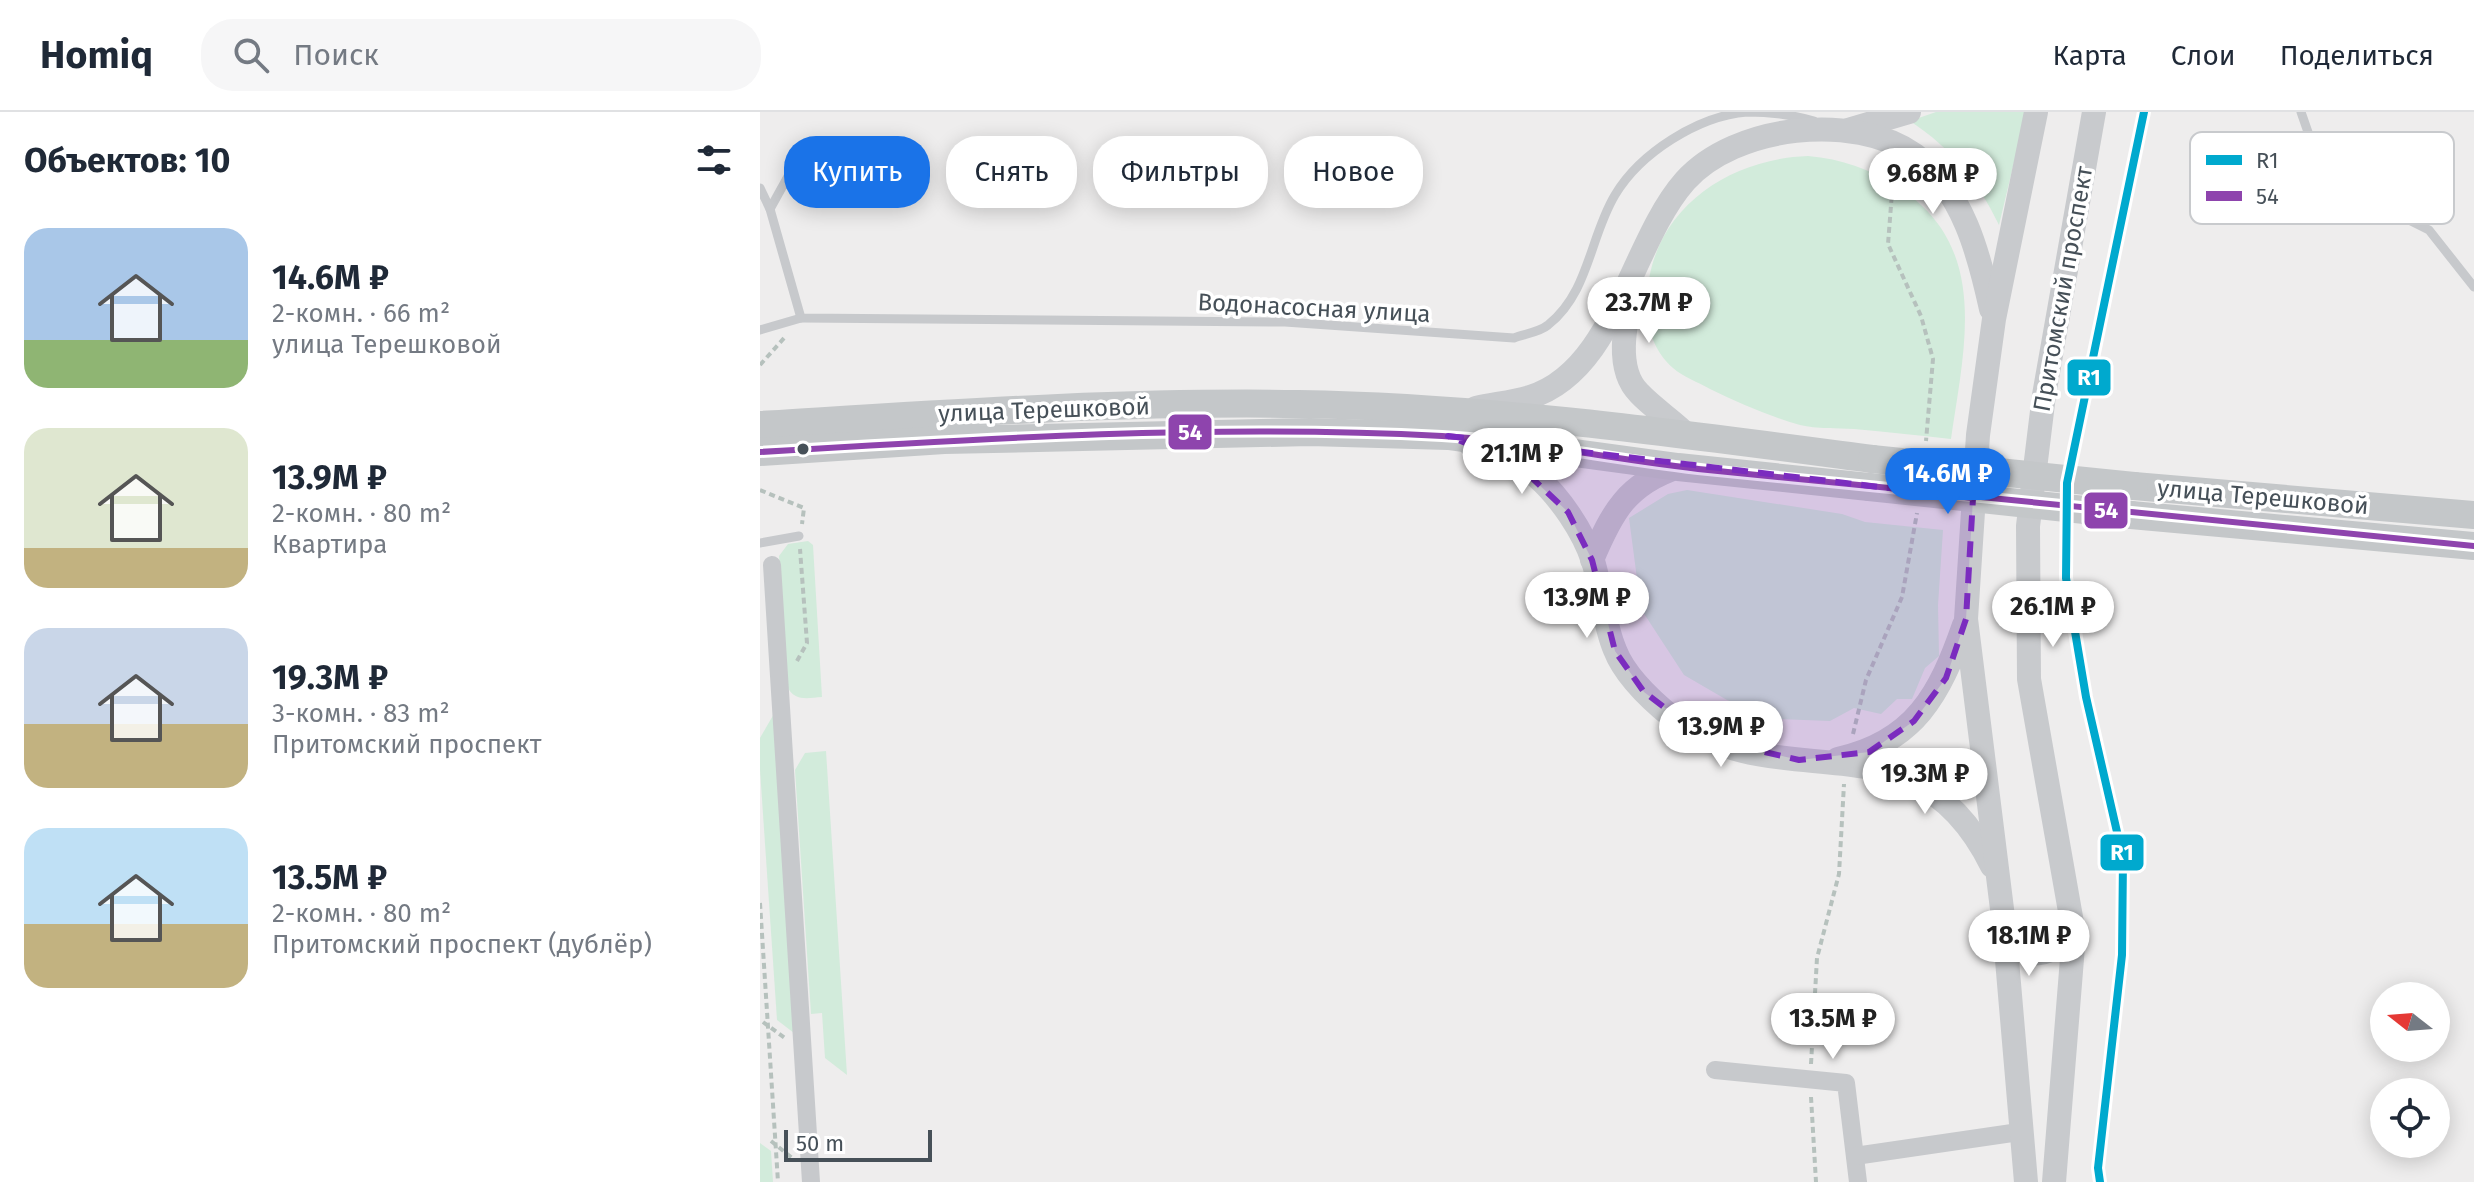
<!DOCTYPE html>
<html lang="ru">
<head>
<meta charset="utf-8">
<style>
  body { margin:0; font-family:"Fira Sans",sans-serif; background:#f6f6f7; color:#1f2937; height:100vh; display:flex; flex-direction:column; font-size:30px; white-space:nowrap }
  * { box-sizing:border-box; margin:0 }
  p { font-size:26px; color:#747a83 }
  .icon { flex:none; width:44px; height:44px; fill:none; stroke:currentColor; stroke-width:2; stroke-linecap:round; stroke-linejoin:round }
  .map { position:relative; flex:1; overflow:hidden }
  .panel { display:flex; flex-direction:column; background:#fff; width:760px }
  .panel>* { flex:none }
  .banner { position:absolute; left:24px; top:24px; width:760px; height:72px; display:flex; gap:16px }
  .needle { width:52px; rotate:287deg }
  .tools { position:absolute; left:1610px; top:870px; display:grid; gap:16px }
  .tools a { display:grid; place-items:center; width:80px; height:80px; border-radius:50%; background:#fff; box-shadow:0 4px 20px #0003; font-size:40px }
  .scale { position:absolute; left:24px; bottom:20px; width:148px; box-sizing:border-box; padding-left:8px; border:4px solid #465058; border-top:0; font-size:22px; line-height:28px; white-space:nowrap; color:#465058; -webkit-text-stroke:6px #fff; paint-order:stroke }
  .price { position:absolute; translate:-50% -68px; padding:0 18px; border-radius:28px; background:#fff; color:#222; font-size:26px; line-height:52px; filter:drop-shadow(0 2px 4px #0008) }
  .price::after { content:''; position:absolute; left:50%; top:48px; width:24px; height:18px; margin-left:-12px; background:inherit; clip-path:polygon(0 0,100% 0,50% 100%) }
  .price.selected { background:#1a73e8; color:#fff }
  ul { padding:0; list-style:none }
  li { display:flex; align-items:center; gap:24px; height:200px; padding:0 24px }
  li span { display:grid; place-items:center; flex:none; width:224px; height:160px; border-radius:24px; color:#555 }
  li>.icon { margin-inline-start:auto }
  span .icon { width:96px; height:96px; fill:#fffc; stroke-width:1 }
  li b { font-size:34px }
  h2 { display:flex; justify-content:space-between; align-items:center; height:96px; padding:0 24px; font-size:34px }
  .chip { padding:0 28px; border-radius:32px; background:#fff; box-shadow:0 4px 20px #0003; font-size:28px; line-height:72px }
  .chip.selected { background:#1a73e8; color:#fff }
  header { display:flex; align-items:center; gap:48px; box-sizing:border-box; height:112px; padding:0 40px; background:#fff; border-bottom:2px solid #e0e1e3 }
  header strong { font-size:38px }
  nav { display:flex; gap:44px; margin-inline-start:auto; font-size:28px }
  .search { width:560px; height:72px; background:#f6f6f7; display:flex; align-items:center; gap:20px; box-sizing:border-box; padding:0 28px; border-radius:32px; color:#747a83; font-size:30px }
  main { display:flex; flex:1; min-height:0 }
  .map>svg:first-child { display:block }
  .green { fill:#d2ebdb }
  .lines { fill:none; stroke-linecap:round; stroke-linejoin:round }
  .path { stroke:#b6c1bd; stroke-width:4; stroke-dasharray:6 4; stroke-linecap:butt }
  .service { stroke:#c7c9cc; stroke-width:9 }
  .minor { stroke:#c7c9cc; stroke-width:18 }
  .secondary { stroke:#c8cacd; stroke-width:24 }
  .primary { stroke:#c4c7c9; stroke-width:28 }
  .primary-bridge { stroke:#c4c7c9; stroke-width:28 }
  .bus-1-casing { stroke:#fff; stroke-width:12 }
  .bus-1 { stroke:#8e44ad; stroke-width:6 }
  .rail-1-casing { stroke:#fff; stroke-width:14 }
  .rail-1 { stroke:#00a9ce; stroke-width:8 }
  .marked { fill:#7b2cbf; fill-opacity:0.2; stroke:#7b2cbf; stroke-width:6; stroke-dasharray:16 10; stroke-linejoin:round }
  .bus-dot { fill:#465058; stroke:#fff; stroke-width:3 }
  .labels { text-anchor:middle; stroke-width:7; stroke-linejoin:round; paint-order:stroke }
  .street-label { font-size:24px; fill:#465058; stroke:#fff }
  .key { fill:#fff; stroke:#c8cacd; stroke-width:2 }
  .key-label { font-size:22px; fill:#465058 }
  .line-badge { stroke:#fff; stroke-width:3 }
  .badge-label { font-size:22px; text-anchor:middle; font-weight:bold; fill:#fff }
</style>
</head>
<body>
<header>
<strong>Homiq</strong>
<div class="search"><svg class="icon" aria-label="search" viewBox="0 0 24 24"><circle cx="10" cy="10" r="6"/><path d="M15 15l6 6"/></svg>Поиск</div>
<nav><a>Карта</a><a>Слои</a><a>Поделиться</a></nav>
</header>
<main>
<section class="panel">
<h2>Объектов: 10<svg class="icon" aria-label="filters" viewBox="0 0 24 24"><path d="M4 7h16M4 17h16"/><circle cx="9" cy="7" r="2"/><circle cx="15" cy="17" r="2"/></svg></h2>
<ul>
<li><span style="background:linear-gradient(#a9c7e8 70%,#8fb573 0)"><svg class="icon" aria-label="home" viewBox="0 0 24 24"><path d="M3 11l9-7 9 7M6 9v11h12V9"/></svg></span><div><b>14.6M ₽</b><p>2-комн. · 66 m²</p><p>улица Терешковой</p></div></li>
<li><span style="background:linear-gradient(#dfe7d0 75%,#c2b280 0)"><svg class="icon" aria-label="home" viewBox="0 0 24 24"><path d="M3 11l9-7 9 7M6 9v11h12V9"/></svg></span><div><b>13.9M ₽</b><p>2-комн. · 80 m²</p><p>Квартира</p></div></li>
<li><span style="background:linear-gradient(#c9d6e8 60%,#c2b280 0)"><svg class="icon" aria-label="home" viewBox="0 0 24 24"><path d="M3 11l9-7 9 7M6 9v11h12V9"/></svg></span><div><b>19.3M ₽</b><p>3-комн. · 83 m²</p><p>Притомский проспект</p></div></li>
<li><span style="background:linear-gradient(#bfe0f5 60%,#c2b280 0)"><svg class="icon" aria-label="home" viewBox="0 0 24 24"><path d="M3 11l9-7 9 7M6 9v11h12V9"/></svg></span><div><b>13.5M ₽</b><p>2-комн. · 80 m²</p><p>Притомский проспект (дублёр)</p></div></li>
</ul>
</section>
<div class="map">
<svg width="1714" height="1070" viewBox="0 0 1714 1070">
  <rect width="100%" height="100%" fill="#eeeded"/>
  <g class="green">
    <path d="M1176 0H1266L1239 113C1218 69 1191 36 1150 9Z"/>
    <path d="M1048 44C1082 47 1110 57 1139 76 1231 135 1204 236 1191 327 1158 323 1126 320 1094 317 1077 316 1057 317 1040 313 1009 304 978 291 950 277 938 270 923 265 913 256 894 239 886 215 887 190 888 101 965 47 1048 44Z"/>
    <polygon points="927,378 1082,402 1105,410 1183,418 1178,493 1179,544 1165,556 1152,587 1137,587 1121,602 1094,596 1070,609 1016,607 967,588 924,563 881,497 869,406 908,382"/>
    <path d="M48 429 53 433 62 585C48 586 34 590 27 574L19 444 28 432Z"/>
    <polygon points="15,600 34,921 17,908 0,658 0,626"/>
    <polygon points="66,639 87,963 65,946 62,901 51,902 35,658 45,641"/>
    <polygon points="0,1031 11,1039 13,1070 0,1070"/>
  </g>
  <g class="lines">
    <g class="path">
      <polyline points="1134,55 1128,132 1161,204 1173,247 1166,329"/>
      <polyline points="0,253 25,225"/>
      <polyline points="0,378 44,396 42,412"/>
      <polyline points="37,549 47,531 40,437"/>
      <polyline points="1093,622 1106,568 1142,485 1157,401"/>
      <polyline points="0,791 18,1070"/>
      <polyline points="3,910 25,926"/>
      <polyline points="1051,952 1057,846 1079,762 1084,672"/>
      <polyline points="1051,985 1056,1070"/>
      <polyline points="11,1029 32,1046"/>
    </g>
    <g class="service">
      <polyline points="1541,0 1557,46 1581,74 1669,118 1714,175"/>
      <path d="M0 76 10 97 41 206 525 210 754 226C764 222 780 220 788 213 829 181 830 124 855 83 880 41 938 4 987 0 1010 0 1033 3 1054 9"/>
      <polyline points="10,97 31,59 51,40 105,38"/>
      <polyline points="0,218 41,206"/>
      <polyline points="0,431 39,424"/>
    </g>
    <g class="minor">
      <polyline points="12,453 51,1070"/>
      <polyline points="955,958 1086,971 1098,1070"/>
      <polyline points="1095,1044 1259,1020"/>
    </g>
    <g class="secondary">
      <polyline points="1088,18 1149,0"/>
      <path d="M872 183C865 212 855 257 879 281 893 296 912 308 927 323"/>
      <path d="M716 296C734 292 753 290 770 285 855 259 871 130 925 69 975 13 1094 0 1155 43 1203 79 1219 142 1231 197"/>
      <path d="M711 333C733 342 758 349 776 364 800 385 823 419 833 449 842 478 843 510 855 538 865 564 892 589 913 606 1021 690 1154 595 1232 754"/>
      <path d="M832 448C852 400 867 372 918 355"/>
      <path d="M1078 647C1155 630 1180 582 1204 513"/>
      <path d="M1244 815C1260 852 1288 846 1314 822"/>
      <polyline points="1266,1070 1244,813 1206,507 1218,323 1234,207 1276,0"/>
      <polyline points="1294,1070 1314,822 1269,567 1268,414 1284,283 1334,0"/>
    </g>
    <g class="primary">
      <path d="M0 313C179 302 359 289 539 292 730 295 923 322 1112 347"/>
      <polyline points="0,340 184,328 550,320 688,324 918,355 1109,375"/>
      <polyline points="1374,374 1714,403"/>
      <polyline points="1371,403 1714,434"/>
    </g>
    <g class="primary-bridge">
      <polyline points="1112,347 1374,374"/>
      <polyline points="1109,375 1371,403"/>
    </g>
    <defs>
      <path id="bus-1" d="M0 340C227 326 455 312 682 324 771 329 860 349 948 358 1203 384 1458 411 1714 434"/>
    </defs>
    <use href="#bus-1" class="bus-1-casing"/>
    <use href="#bus-1" class="bus-1"/>
    <defs>
      <polyline id="rail-1" points="1340,1070 1338,1056 1362,843 1363,746 1326,585 1306,466 1307,371 1384,0"/>
    </defs>
    <use href="#rail-1" class="rail-1-casing"/>
    <use href="#rail-1" class="rail-1"/>
  </g>
  <path class="marked" d="M688 324 1213 386 1206 507 1186 566 1154 609 1109 640 1039 648 945 626 884 580 855 539 832 448 808 400 756 351Z"/>
  <circle class="bus-dot" cx="43" cy="337" r="7"/>
  <g class="labels">
    <g class="street-label">
      <text transform="translate(1303 177) rotate(-80)" y="8">Притомский проспект</text>
      <text transform="translate(554 196) rotate(3)" y="8">Водонасосная улица</text>
      <text transform="translate(284 298) rotate(-2)" y="8">улица Терешковой</text>
      <text transform="translate(1503 385) rotate(5)" y="8">улица Терешковой</text>
    </g>
  </g>
  <rect x="1430" y="20" width="264" height="92" rx="12" class="key"/>
  <rect x="1446" y="43" width="36" height="10" fill="#00a9ce"/>
  <rect x="1446" y="79" width="36" height="10" fill="#8e44ad"/>
  <g class="key-label">
    <text x="1496" y="56">R1</text>
    <text x="1496" y="92">54</text>
  </g>
  <g class="line-badge">
    <rect x="1306" y="246" width="46" height="39" rx="8" fill="#00a9ce"/>
    <rect x="407" y="301" width="46" height="38" rx="8" fill="#8e44ad"/>
    <rect x="1323" y="379" width="46" height="39" rx="8" fill="#8e44ad"/>
    <rect x="1339" y="721" width="46" height="39" rx="8" fill="#00a9ce"/>
  </g>
  <g class="badge-label">
    <text x="1329" y="273">R1</text>
    <text x="430" y="328">54</text>
    <text x="1346" y="406">54</text>
    <text x="1362" y="748">R1</text>
  </g>
</svg>
<div class="tools">
<a><svg class="needle" viewBox="-14 -14 28 28"><path d="M0-13l5 13h-10z" fill="#e53935"/><path d="M0 13l5-13h-10z" fill="#747a83"/></svg></a>
<a><svg class="icon" aria-label="locate" viewBox="0 0 24 24"><circle cx="12" cy="12" r="6"/><path d="M12 2v4M12 18v4M2 12h4M18 12h4"/></svg></a>
</div>
<div class="scale">50 m</div>
<b class="price" style="left:1173px;top:104px">9.68M ₽</b>
<b class="price" style="left:889px;top:233px">23.7M ₽</b>
<b class="price" style="left:762px;top:384px">21.1M ₽</b>
<b class="price selected" style="left:1188px;top:404px">14.6M ₽</b>
<b class="price" style="left:827px;top:528px">13.9M ₽</b>
<b class="price" style="left:1293px;top:537px">26.1M ₽</b>
<b class="price" style="left:961px;top:657px">13.9M ₽</b>
<b class="price" style="left:1165px;top:704px">19.3M ₽</b>
<b class="price" style="left:1269px;top:866px">18.1M ₽</b>
<b class="price" style="left:1073px;top:949px">13.5M ₽</b>
<div class="banner">
<a class="chip selected">Купить</a>
<a class="chip">Снять</a>
<a class="chip">Фильтры</a>
<a class="chip">Новое</a>
</div>
</div>
</main>
</body>
</html>
